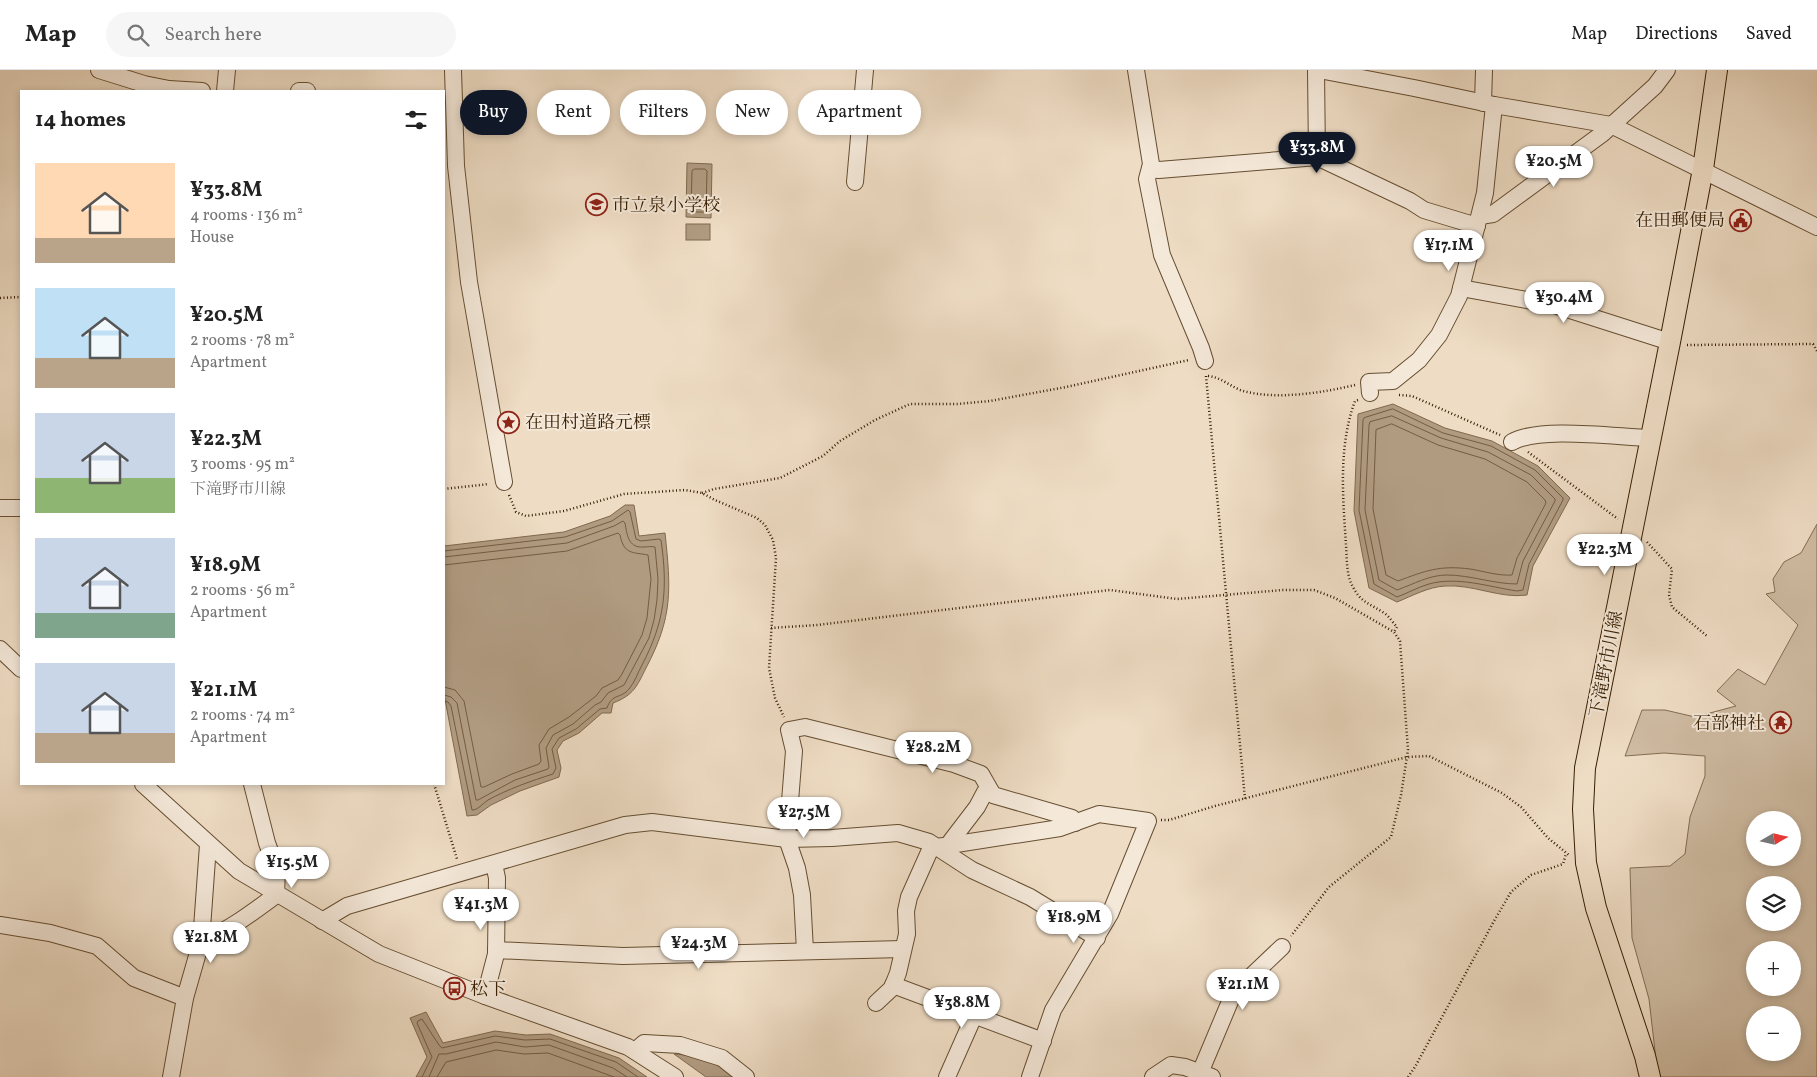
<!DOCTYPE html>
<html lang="en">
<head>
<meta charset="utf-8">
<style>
  body { margin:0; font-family:Vollkorn,"Noto Serif JP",serif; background:#f6f6f6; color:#222; height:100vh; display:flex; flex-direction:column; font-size:19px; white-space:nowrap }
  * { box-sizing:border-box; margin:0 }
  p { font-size:16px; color:#767676 }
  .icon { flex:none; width:28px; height:28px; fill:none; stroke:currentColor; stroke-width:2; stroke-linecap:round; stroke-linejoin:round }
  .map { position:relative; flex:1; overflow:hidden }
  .sheet { position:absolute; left:20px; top:20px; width:425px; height:695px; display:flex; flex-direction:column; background:#fff; border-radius:0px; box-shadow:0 2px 8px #0003 }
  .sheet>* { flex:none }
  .banner { position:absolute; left:460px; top:20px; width:475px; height:45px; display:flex; gap:10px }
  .needle { width:32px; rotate:81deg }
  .controls { position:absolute; left:1746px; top:741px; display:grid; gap:10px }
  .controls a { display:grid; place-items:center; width:55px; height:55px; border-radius:50%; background:#fff; box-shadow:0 2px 8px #0003; font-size:25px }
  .price { position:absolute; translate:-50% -42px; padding:0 11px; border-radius:18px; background:#fff; color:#222; font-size:16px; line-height:32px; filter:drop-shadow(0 1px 2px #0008) }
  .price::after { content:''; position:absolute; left:50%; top:30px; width:15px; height:11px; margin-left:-8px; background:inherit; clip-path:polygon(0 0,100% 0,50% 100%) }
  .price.active { background:#111827; color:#fff }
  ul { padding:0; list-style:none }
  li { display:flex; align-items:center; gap:15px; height:125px; padding:0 15px }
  li span { display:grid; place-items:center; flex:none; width:140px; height:100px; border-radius:0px; color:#555 }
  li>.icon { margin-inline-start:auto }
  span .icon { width:60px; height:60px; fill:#fffc; stroke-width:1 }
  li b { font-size:21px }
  h2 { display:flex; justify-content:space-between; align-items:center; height:60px; padding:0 15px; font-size:21px }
  .pill { padding:0 18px; border-radius:22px; background:#fff; box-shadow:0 2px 8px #0003; font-size:18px; line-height:45px }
  .pill.active { background:#111827; color:#fff }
  header { display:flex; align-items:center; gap:30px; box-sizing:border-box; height:70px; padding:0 25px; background:#fff; border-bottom:1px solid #e0e0e0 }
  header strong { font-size:24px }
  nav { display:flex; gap:28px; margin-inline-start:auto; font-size:18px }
  .search { width:350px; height:45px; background:#f6f6f6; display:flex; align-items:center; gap:12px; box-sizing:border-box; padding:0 18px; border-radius:28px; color:#767676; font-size:19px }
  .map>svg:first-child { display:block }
  .green { fill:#cfbca3; stroke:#846d52; fill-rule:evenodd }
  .water { fill:#b09b81; stroke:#80694d }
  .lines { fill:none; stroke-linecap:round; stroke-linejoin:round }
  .shore { stroke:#745c40; stroke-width:1 }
  .minor-casing { stroke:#664e31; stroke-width:18 }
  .major-casing { stroke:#381e00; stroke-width:22 }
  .path { stroke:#381e00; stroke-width:2.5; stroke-dasharray:1 2.5; stroke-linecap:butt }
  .minor { stroke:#f4e8d9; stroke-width:16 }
  .major { stroke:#eedcc4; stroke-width:20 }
  .labels { text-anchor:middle; stroke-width:4; stroke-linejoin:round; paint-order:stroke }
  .poi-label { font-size:18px; fill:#381e00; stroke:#f4e8d9; text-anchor:start }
  .street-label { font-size:18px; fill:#381e00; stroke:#f4e8d9 }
</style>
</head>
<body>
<header>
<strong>Map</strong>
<div class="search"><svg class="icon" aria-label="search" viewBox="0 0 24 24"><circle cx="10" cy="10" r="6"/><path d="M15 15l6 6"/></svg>Search here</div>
<nav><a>Map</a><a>Directions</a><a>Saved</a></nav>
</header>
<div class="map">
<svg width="1817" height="1007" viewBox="0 0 1817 1007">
  <rect width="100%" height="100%" fill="#eedcc4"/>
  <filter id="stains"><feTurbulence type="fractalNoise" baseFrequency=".004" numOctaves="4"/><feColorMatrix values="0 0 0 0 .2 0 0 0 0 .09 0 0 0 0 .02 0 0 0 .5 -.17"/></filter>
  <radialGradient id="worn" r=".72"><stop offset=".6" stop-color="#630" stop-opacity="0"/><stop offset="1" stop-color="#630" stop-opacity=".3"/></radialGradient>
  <path class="green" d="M1817 454V1007H1658L1649 929 1632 868 1630 798 1670 796 1685 784 1690 747 1705 706V686L1664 683 1625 686 1642 640H1665L1695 647 1736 636 1717 621 1738 599 1765 615 1798 555 1766 524 1775 522 1773 509 1784 492 1801 483ZM1755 750H1792V788H1755ZM1755 815H1792V852H1755ZM1755 880H1792V918H1755ZM1755 945H1792V982H1755Z"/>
  <g class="water">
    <polygon points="687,93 712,94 711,148 686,147"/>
    <rect x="686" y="154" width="24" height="16"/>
    <path d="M1393 334 1445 358 1492 371 1538 396 1570 428 1533 496 1527 525C1500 529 1473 514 1445 516 1428 517 1412 526 1397 532L1369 518 1354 441 1358 344Z"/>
    <path d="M625 435H634L639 466 665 463C671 519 673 547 646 598 637 616 634 625 613 633L611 643H602L579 663 563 671 557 680 561 698 559 707 520 721 491 735 477 745 467 746 444 624V476L564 462 610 446Z"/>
    <polygon points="426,942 443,973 495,961 526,965 550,964 619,988 647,1007 416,1007 427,987 410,948"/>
    <path d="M674 984C699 986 719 989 738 1007H706Z"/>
  </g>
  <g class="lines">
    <g class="shore">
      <polygon points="695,99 705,99 707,101 706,140 704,142 693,142 691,140 692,101"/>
      <path d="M1393 339 1443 363 1491 376 1535 400 1563 428V430L1529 494 1523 520 1517 521C1490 517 1457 506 1429 514 1418 517 1408 523 1397 527L1374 514 1359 440 1363 350 1364 348Z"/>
      <path d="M1392 346 1441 368 1488 382 1531 405 1555 429V431L1523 491 1517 514C1494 514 1470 505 1447 505 1429 505 1414 514 1397 520L1379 510 1365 440 1369 355 1370 352Z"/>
      <path d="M1392 354 1438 375 1485 389 1527 412 1545 430 1546 433 1517 488 1512 505C1498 506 1483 501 1470 499 1439 495 1425 501 1398 511L1386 505 1373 439 1376 360Z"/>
      <path d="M444 481 565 467 612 451 628 440 630 442 636 469 641 471 659 469 661 470C668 519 665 551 642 595 638 602 635 612 629 619 621 629 612 623 607 638L600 639 576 659 559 668 552 679 556 698 553 704C531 711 508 719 488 730 482 734 478 740 472 740L451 636 448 632 444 631"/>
      <path d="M444 487 567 473 614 456 623 451 625 453C627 464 628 478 643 477 648 477 651 476 655 477L658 509 657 530 654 550 649 568 624 615 608 623 601 632 595 635 573 654 553 665 546 678 549 697 548 699 515 710 478 730H476L457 633 451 627 444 625"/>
      <path d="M444 495 567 481 618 463 620 465C624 485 633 482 648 485L651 509 647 548 642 565 622 604 618 610 602 618 596 626 569 647 549 659 539 675 541 691 539 694 512 704 484 717H481L464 631 455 620 444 617"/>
      <polyline points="422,1007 432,987 417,953 418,951 422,949 439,975 442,978 495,966 525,970 550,969 616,992 638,1007"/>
      <polyline points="429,1007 439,984 446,984 496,972 525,977 549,975 613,998 627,1007"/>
      <polyline points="437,1007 446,992 496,980 524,984 548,983 614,1007"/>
    </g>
    <defs>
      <g id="minor">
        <polyline points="99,0 144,14 169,19 202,21"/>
        <polyline points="453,0 456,96 469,212 504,412"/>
        <polyline points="1136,0 1151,94 1147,109 1162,185 1201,278 1205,291"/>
        <polyline points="1316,0 1317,87"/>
        <polyline points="1319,0 1414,18 1494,35 1611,55 1817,157"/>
        <polyline points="225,21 227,0"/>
        <polyline points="299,21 307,21"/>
        <polyline points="1483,33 1484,0"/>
        <polyline points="1150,99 1159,100 1317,87 1410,131 1424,140 1477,156"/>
        <polyline points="855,112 865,0"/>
        <polyline points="1480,146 1493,144 1602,64 1655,16 1667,0"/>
        <polyline points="1461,218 1554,235 1670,272"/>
        <polyline points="1370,323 1369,312 1393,311 1419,290 1439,265 1459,226 1485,123 1494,35"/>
        <path d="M1512 372C1540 356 1616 367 1651 368"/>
        <polyline points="0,438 21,438"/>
        <polyline points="0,579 21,599"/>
        <polyline points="143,714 239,801 379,884 485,926 628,977 675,1007"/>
        <polyline points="952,775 951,771 977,737 985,722 989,719"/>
        <polyline points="322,851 347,836 625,755 652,752 787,769 832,768 898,763 929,772 972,800 1030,827 1097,868"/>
        <polyline points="0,855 50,863 97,876 134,908 185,928"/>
        <path d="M201 872C229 860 252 843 276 825L277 800 267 773 252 714"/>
        <polyline points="496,880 623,886 903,879"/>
        <polyline points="805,881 802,825 797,798 787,769 794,681 789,660 805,657 954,694 981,704 993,725 1072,748 1075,753"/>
        <polyline points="893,915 1043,971"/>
        <polyline points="485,926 496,884 497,808 494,794"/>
        <polyline points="876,933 892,918 898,903 907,864 906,841 909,827 930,780 937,777 1060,758 1099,744 1148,751 1110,844 1053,940 1030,1007"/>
        <polyline points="635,981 644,973 680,975 722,988 746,1007"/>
        <polyline points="1200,1003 1231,929 1243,914 1282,877"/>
        <polyline points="171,1007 185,928 201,872 208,775"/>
        <polyline points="947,1007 974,946"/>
        <polyline points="1153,1007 1171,995 1185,997 1212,1007"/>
      </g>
      <polyline id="major" points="1650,1007 1645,986 1596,838 1586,793 1583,739 1585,698 1670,272 1703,99 1717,0"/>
    </defs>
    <use href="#minor" class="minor-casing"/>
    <use href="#major" class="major-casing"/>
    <g class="path">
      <polyline points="0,228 21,227"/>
      <polyline points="1687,275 1813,274 1817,281"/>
      <polyline points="1206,306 1245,729"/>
      <path d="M1208 306C1221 307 1231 317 1243 321 1277 330 1321 323 1355 315"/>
      <polyline points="1399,325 1412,326 1500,365"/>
      <path d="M1358 330 1355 331C1338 377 1343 428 1346 475 1347 488 1346 505 1353 517 1361 533 1371 534 1384 543 1389 546 1393 553 1397 557L1394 562"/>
      <polyline points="1528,382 1618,449"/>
      <polyline points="444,419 489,414"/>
      <polyline points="702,423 714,419 780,408 823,386 840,371 875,350 910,334 957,334 990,331 1066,317 1189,290"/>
      <polyline points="509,425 516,442 526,446 564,441 624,424 685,420 702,423 715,430 757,448 765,455 773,470 776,488 769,598 775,628 784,647"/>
      <polyline points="1647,472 1672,499 1669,525 1672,537 1707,566"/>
      <polyline points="771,558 817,555 1110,520 1177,529 1283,520 1314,520 1335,528 1394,562 1400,571 1408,680 1401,725 1391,767 1329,817 1291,866"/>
      <polyline points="434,714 457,789"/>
      <polyline points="1161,750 1169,750 1215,736 1407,687 1429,686 1502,723 1521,737 1548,768 1569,785"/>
      <polyline points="1408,1007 1415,997 1494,851 1511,822 1531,805 1563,794 1566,784"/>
    </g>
    <use href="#minor" class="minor"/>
    <use href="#major" class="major"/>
  </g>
  <defs>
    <symbol id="school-ring" viewBox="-11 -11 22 22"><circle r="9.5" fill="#f4e8d9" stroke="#8f2418" stroke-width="1.5"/><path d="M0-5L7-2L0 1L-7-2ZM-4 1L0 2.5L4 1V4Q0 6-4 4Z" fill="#8f2418"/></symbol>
    <symbol id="civic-ring" viewBox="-11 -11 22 22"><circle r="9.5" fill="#f4e8d9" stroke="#8f2418" stroke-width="1.5"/><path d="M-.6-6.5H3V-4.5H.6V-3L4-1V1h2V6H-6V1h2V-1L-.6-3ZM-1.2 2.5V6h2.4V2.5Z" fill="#8f2418"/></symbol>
    <symbol id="sight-ring" viewBox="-11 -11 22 22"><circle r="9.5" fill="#f4e8d9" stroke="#8f2418" stroke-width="1.5"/><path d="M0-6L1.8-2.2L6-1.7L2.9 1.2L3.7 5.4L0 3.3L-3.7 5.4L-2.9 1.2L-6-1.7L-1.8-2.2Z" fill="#8f2418"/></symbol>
    <symbol id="temple-ring" viewBox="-11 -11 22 22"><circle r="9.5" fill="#f4e8d9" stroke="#8f2418" stroke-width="1.5"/><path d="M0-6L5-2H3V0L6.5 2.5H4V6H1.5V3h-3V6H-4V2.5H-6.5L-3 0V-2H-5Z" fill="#8f2418"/></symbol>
    <symbol id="bus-ring" viewBox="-11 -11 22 22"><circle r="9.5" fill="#f4e8d9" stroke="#8f2418" stroke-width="1.5"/><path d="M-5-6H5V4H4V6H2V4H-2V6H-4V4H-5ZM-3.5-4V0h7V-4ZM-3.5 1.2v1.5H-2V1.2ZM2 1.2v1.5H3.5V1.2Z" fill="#8f2418"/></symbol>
  </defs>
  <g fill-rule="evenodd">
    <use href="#school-ring" x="584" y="122" width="25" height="25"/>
    <use href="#civic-ring" x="1728" y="138" width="25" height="25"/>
    <use href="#sight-ring" x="496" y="340" width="25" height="25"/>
    <use href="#temple-ring" x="1768" y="640" width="25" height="25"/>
    <use href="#bus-ring" x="442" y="906" width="25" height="25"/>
  </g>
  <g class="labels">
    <g class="poi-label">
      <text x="612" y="141">市立泉小学校</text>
      <text x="1725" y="156" text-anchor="end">在田郵便局</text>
      <text x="525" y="358">在田村道路元標</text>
      <text x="1765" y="659" text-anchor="end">石部神社</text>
      <text x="470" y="925">松下</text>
    </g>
    <g class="street-label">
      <text transform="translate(1606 594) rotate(-79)" y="6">下滝野市川線</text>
    </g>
  </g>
  <rect width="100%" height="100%" filter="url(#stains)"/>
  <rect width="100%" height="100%" fill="url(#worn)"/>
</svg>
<div class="controls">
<a><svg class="needle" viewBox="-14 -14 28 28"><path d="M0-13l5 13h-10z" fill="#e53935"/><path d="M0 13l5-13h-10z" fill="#767676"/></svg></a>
<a><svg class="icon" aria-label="layers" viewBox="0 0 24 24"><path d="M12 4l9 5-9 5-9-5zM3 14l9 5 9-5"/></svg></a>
<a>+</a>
<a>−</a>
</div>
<b class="price active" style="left:1317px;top:104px">¥33.8M</b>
<b class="price" style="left:1554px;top:118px">¥20.5M</b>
<b class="price" style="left:1449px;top:202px">¥17.1M</b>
<b class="price" style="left:1564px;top:254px">¥30.4M</b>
<b class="price" style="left:1605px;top:506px">¥22.3M</b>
<b class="price" style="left:933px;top:704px">¥28.2M</b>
<b class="price" style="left:804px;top:769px">¥27.5M</b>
<b class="price" style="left:292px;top:819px">¥15.5M</b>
<b class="price" style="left:481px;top:861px">¥41.3M</b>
<b class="price" style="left:1074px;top:874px">¥18.9M</b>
<b class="price" style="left:211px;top:894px">¥21.8M</b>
<b class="price" style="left:699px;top:900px">¥24.3M</b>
<b class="price" style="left:1243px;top:941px">¥21.1M</b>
<b class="price" style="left:962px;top:959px">¥38.8M</b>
<div class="banner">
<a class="pill active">Buy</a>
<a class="pill">Rent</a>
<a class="pill">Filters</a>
<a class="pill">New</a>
<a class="pill">Apartment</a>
</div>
<section class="sheet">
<h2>14 homes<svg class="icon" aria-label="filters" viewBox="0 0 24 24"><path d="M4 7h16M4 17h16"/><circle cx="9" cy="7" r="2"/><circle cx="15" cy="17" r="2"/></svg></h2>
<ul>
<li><span style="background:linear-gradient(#ffd9b3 75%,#b9a48a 0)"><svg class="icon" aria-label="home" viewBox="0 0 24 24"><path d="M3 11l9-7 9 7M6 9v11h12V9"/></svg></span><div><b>¥33.8M</b><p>4 rooms · 136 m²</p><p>House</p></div></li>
<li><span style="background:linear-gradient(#bfe0f5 70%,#b9a48a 0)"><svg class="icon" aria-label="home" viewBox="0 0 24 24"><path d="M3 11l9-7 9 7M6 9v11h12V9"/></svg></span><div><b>¥20.5M</b><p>2 rooms · 78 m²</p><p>Apartment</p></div></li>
<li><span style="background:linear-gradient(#c9d6e8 65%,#8fb573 0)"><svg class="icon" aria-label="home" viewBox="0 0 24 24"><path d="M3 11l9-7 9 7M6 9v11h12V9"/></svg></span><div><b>¥22.3M</b><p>3 rooms · 95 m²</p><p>下滝野市川線</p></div></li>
<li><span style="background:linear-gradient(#c9d6e8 75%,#7fa58c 0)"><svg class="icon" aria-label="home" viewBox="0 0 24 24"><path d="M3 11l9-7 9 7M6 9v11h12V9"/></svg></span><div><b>¥18.9M</b><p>2 rooms · 56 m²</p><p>Apartment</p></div></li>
<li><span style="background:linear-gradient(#c9d6e8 70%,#b9a48a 0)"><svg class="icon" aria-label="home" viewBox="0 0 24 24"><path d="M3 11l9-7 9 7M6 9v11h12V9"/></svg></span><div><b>¥21.1M</b><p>2 rooms · 74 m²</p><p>Apartment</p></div></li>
</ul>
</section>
</div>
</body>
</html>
